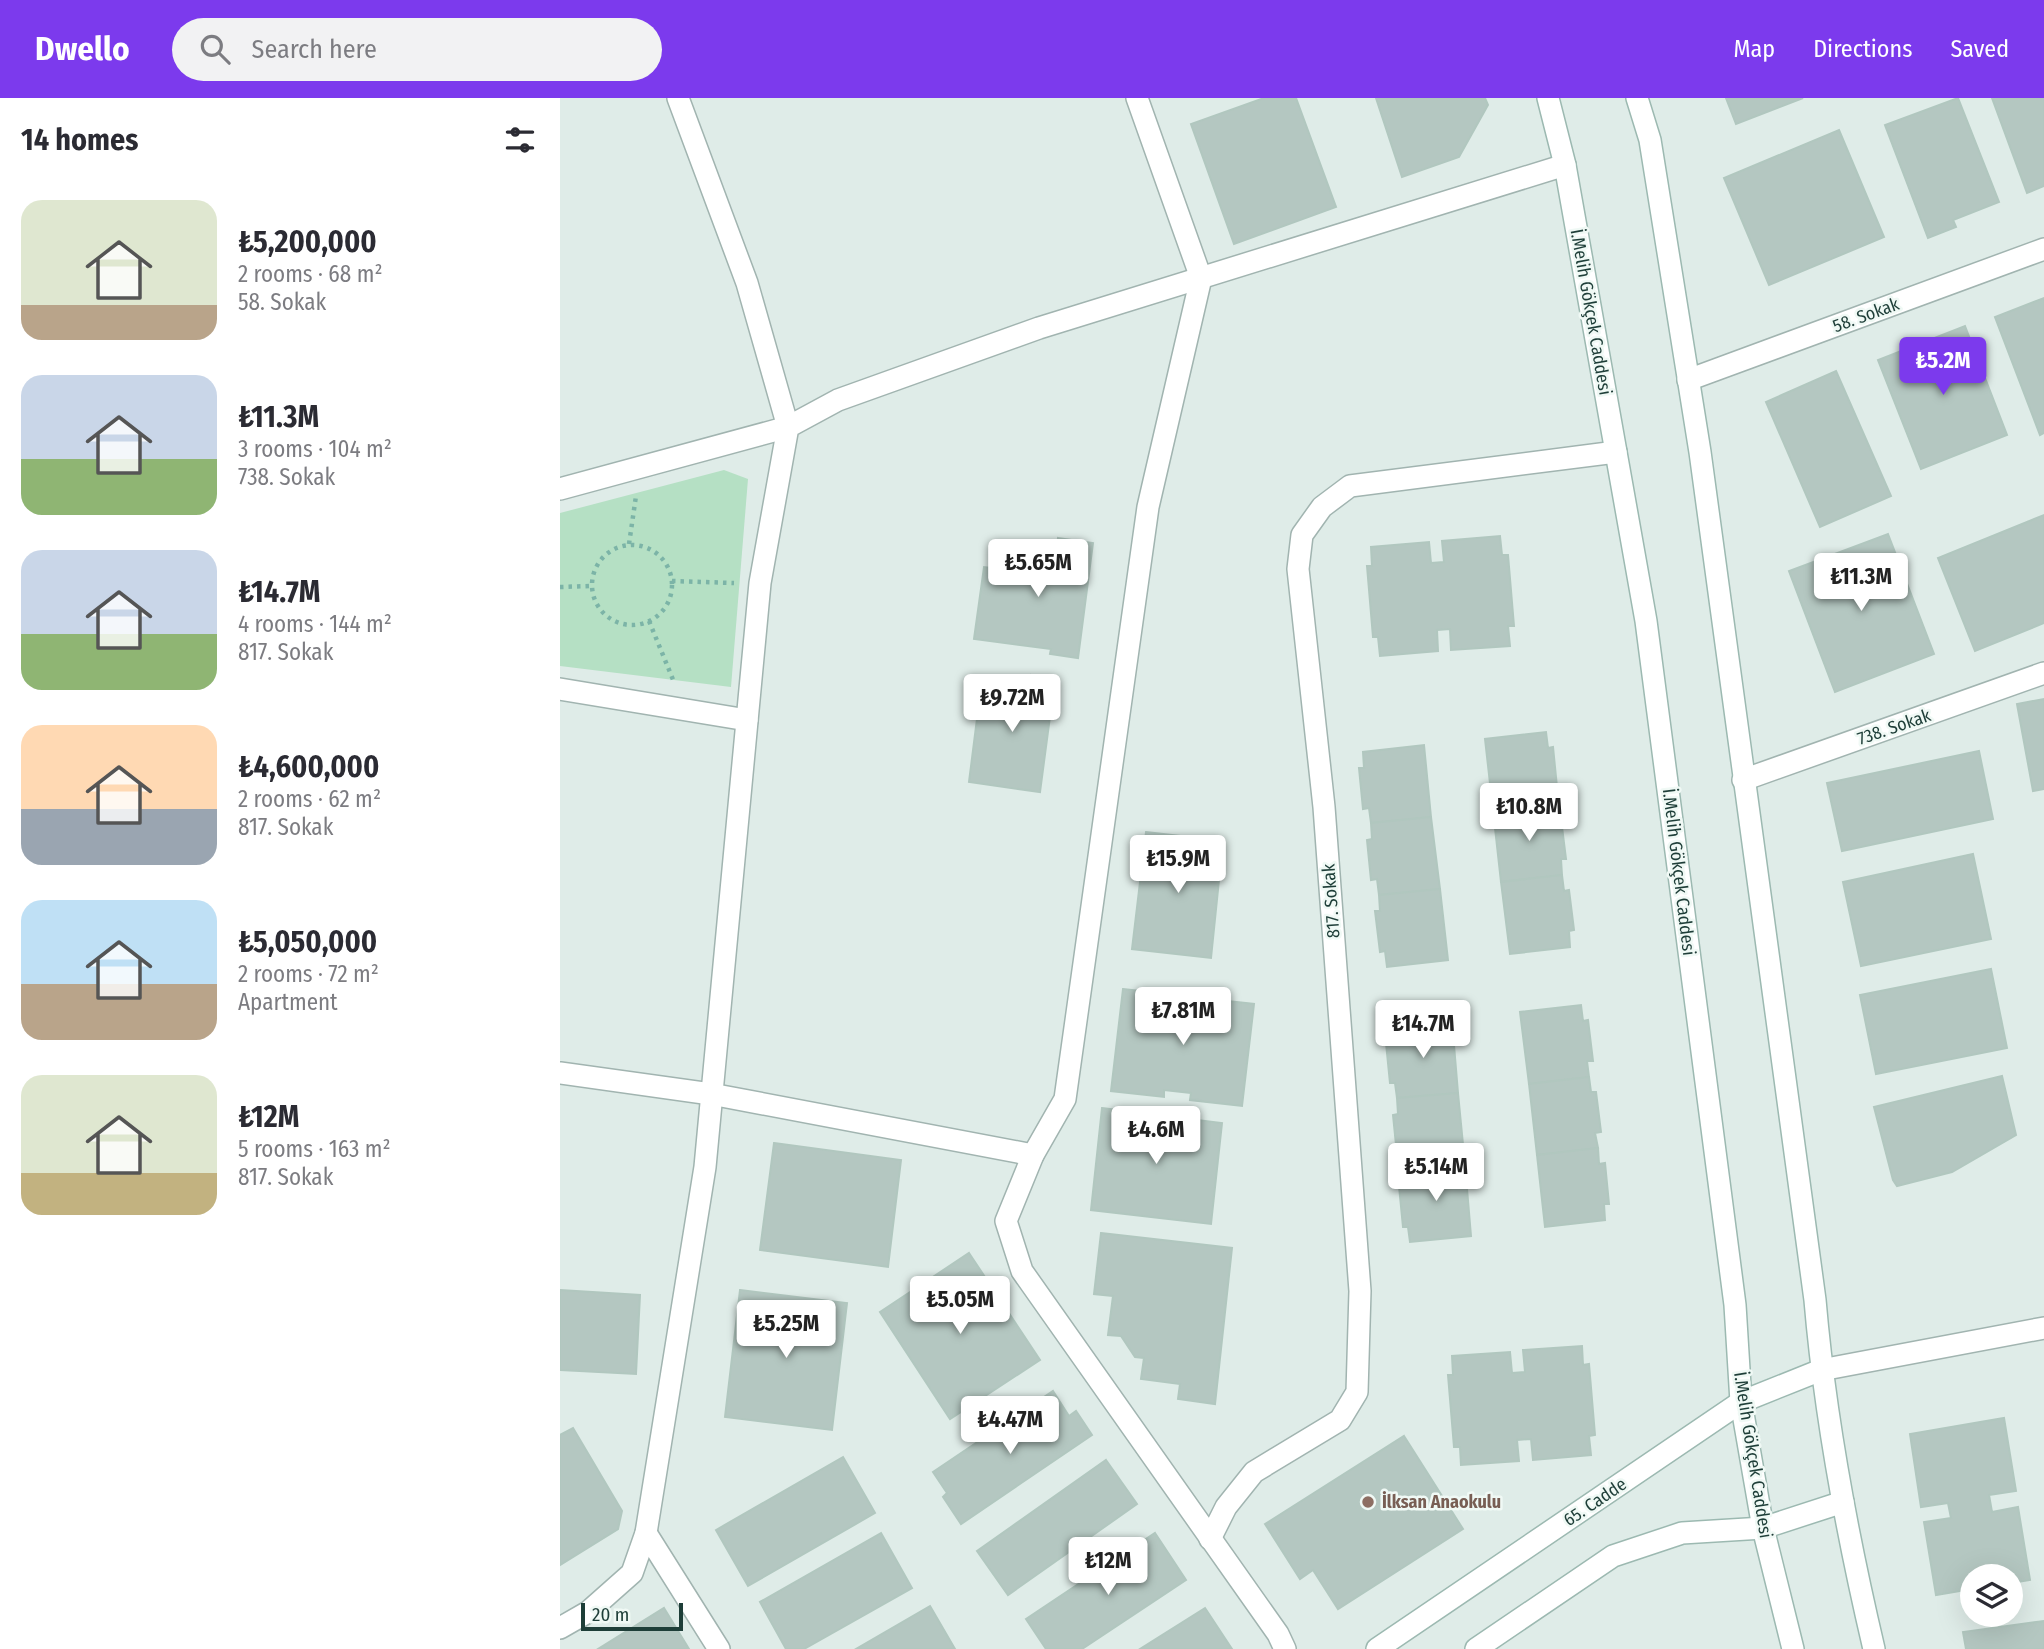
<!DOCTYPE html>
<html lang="en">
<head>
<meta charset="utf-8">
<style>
  body { margin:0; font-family:"Fira Sans Condensed",sans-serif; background:#f2f2f3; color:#2b2b33; height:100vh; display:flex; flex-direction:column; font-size:26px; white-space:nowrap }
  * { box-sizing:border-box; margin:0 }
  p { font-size:23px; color:#7c7c81 }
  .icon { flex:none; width:38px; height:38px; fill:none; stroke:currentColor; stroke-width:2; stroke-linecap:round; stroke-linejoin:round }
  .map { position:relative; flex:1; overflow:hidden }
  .panel { display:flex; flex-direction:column; background:#fff; width:560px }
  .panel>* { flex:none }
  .fabs { position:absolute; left:1400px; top:1466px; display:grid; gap:14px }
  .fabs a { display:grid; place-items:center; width:63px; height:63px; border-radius:50%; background:#fff; box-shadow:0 7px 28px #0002; font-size:35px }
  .scale { position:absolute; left:21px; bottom:18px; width:102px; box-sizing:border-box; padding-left:7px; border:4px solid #1e3e38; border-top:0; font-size:19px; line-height:24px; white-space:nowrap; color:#1e3e38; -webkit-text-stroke:5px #f0f9f5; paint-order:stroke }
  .price { position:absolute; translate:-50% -60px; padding:0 16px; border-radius:7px; background:#fff; color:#222; font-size:23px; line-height:46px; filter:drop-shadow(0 2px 4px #0008) }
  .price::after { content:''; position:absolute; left:50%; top:42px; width:21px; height:16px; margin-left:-10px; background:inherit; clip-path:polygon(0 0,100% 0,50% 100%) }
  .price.selected { background:#7c3aed; color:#fff }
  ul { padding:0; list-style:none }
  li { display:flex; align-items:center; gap:21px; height:175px; padding:0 21px }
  li span { display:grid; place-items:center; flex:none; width:196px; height:140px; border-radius:21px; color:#555 }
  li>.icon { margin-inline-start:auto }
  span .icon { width:84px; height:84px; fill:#fffc; stroke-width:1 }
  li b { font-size:30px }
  h2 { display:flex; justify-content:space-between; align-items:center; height:84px; padding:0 21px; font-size:30px }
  header { display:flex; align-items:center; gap:42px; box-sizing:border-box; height:98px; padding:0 35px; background:#7c3aed; color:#fff }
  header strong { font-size:33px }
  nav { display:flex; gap:38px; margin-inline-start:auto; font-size:24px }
  .search { width:490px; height:63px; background:#f2f2f3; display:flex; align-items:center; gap:18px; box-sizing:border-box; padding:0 24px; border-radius:38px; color:#7c7c81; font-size:26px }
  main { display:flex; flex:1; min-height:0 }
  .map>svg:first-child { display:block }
  .green { fill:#b5e0c4 }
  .building { fill:#b4c7c1; stroke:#b1c7bf; stroke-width:2 }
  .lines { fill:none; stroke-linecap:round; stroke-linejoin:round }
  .minor-casing { stroke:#a1b4b0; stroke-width:24 }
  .secondary-casing { stroke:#9cb9b1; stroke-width:24 }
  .path { stroke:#7cb4a7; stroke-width:4.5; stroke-dasharray:3.5 5; stroke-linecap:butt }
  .minor { stroke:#fff; stroke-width:21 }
  .secondary { stroke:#fff; stroke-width:21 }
  .education-dot { fill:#8d6e63; stroke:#f0f9f5; stroke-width:2.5 }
  .labels { text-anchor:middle; stroke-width:5; stroke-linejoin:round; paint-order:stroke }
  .street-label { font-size:18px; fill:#1e3e38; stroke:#f0f9f5 }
  .education-label { font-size:18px; font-weight:bold; fill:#785e54; stroke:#f0f9f5; text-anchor:start }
</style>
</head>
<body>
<header>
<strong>Dwello</strong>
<div class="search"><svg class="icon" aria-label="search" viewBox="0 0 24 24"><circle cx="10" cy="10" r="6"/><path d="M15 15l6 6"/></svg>Search here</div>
<nav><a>Map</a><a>Directions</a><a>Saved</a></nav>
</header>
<main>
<section class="panel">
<h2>14 homes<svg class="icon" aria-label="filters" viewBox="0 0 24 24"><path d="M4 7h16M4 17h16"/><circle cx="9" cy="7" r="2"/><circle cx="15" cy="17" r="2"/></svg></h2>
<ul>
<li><span style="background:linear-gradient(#dfe7d0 75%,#b9a48a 0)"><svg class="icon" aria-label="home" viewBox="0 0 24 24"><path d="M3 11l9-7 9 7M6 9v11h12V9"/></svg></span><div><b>₺5,200,000</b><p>2 rooms · 68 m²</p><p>58. Sokak</p></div></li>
<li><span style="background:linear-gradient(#c9d6e8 60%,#8fb573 0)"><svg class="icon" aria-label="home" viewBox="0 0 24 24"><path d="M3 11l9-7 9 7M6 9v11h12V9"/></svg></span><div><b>₺11.3M</b><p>3 rooms · 104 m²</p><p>738. Sokak</p></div></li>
<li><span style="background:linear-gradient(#c9d6e8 60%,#8fb573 0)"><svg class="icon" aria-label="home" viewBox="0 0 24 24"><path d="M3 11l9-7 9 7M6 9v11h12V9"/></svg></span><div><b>₺14.7M</b><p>4 rooms · 144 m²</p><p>817. Sokak</p></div></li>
<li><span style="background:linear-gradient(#ffd9b3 60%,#9aa5b1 0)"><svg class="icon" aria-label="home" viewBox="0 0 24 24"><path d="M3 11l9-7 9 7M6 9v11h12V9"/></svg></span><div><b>₺4,600,000</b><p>2 rooms · 62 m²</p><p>817. Sokak</p></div></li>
<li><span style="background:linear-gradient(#bfe0f5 60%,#b9a48a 0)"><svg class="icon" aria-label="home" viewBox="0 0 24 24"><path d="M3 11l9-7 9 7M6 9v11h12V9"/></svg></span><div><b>₺5,050,000</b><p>2 rooms · 72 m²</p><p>Apartment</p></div></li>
<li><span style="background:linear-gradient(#dfe7d0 70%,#c2b280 0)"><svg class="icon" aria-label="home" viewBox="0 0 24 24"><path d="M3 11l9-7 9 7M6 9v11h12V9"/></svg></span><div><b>₺12M</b><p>5 rooms · 163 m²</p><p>817. Sokak</p></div></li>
</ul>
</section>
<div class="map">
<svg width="1484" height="1551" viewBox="0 0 1484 1551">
  <rect width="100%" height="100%" fill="#dfece8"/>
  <polygon class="green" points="164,372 188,381 171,589 0,568 0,415"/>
  <g class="building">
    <polygon points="704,0 736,0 776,109 674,146 631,26"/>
    <polygon points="816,0 925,0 928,7 899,59 842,79"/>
    <polygon points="1166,0 1243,0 1176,26"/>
    <polygon points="1398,0 1439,104 1393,122 1396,129 1368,140 1325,27"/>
    <polygon points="1432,0 1484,0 1484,88 1467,95"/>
    <polygon points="1279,32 1324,139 1209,187 1164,80"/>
    <polygon points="1484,200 1484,335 1480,337 1435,219"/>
    <polygon points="1405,228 1447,337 1361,371 1318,262"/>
    <polygon points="1276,273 1331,398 1260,429 1206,304"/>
    <polygon points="1484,417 1484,525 1415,553 1378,460"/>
    <polygon points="1328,436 1374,556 1275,594 1229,473"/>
    <polygon points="940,438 942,457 948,457 954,528 948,528 950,548 891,552 890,531 877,532 878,553 820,558 818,539 813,539 807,468 812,468 811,449 869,444 871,465 884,464 882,443"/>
    <polygon points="498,440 533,445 518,560 490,556 491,551 414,541 424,469 449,472 451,453 482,457 483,447 497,449"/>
    <polygon points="471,577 495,581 480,694 409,684 422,581 470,587"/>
    <polygon points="1484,601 1484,691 1473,693 1457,606"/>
    <polygon points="986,634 988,650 993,649 997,689 993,690 994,706 933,712 925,641"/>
    <polygon points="864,647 871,719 811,725 809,710 803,711 799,670 804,670 803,654"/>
    <polygon points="1419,653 1433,721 1282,753 1267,685"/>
    <polygon points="994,706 996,721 1001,721 1006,761 1001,761 1002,777 941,784 933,712"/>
    <polygon points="871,719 880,791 819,797 817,781 811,782 807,742 812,741 811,725"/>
    <polygon points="586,734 663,743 651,860 572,851"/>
    <polygon points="1413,756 1431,841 1301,868 1283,784"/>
    <polygon points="1002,777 1004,793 1009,792 1014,832 1009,833 1010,849 950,856 941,784"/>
    <polygon points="880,791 888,862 827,869 825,853 820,854 815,813 820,813 819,797"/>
    <polygon points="1431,871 1447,950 1316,976 1300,897"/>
    <polygon points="563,891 615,897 615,903 641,906 641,900 694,906 682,1008 630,1002 631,995 604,992 604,999 551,993"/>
    <polygon points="1021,907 1023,923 1028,922 1033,963 1027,963 1029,979 969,986 960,914"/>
    <polygon points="892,923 898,995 837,1000 835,985 830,985 826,945 832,944 831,929"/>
    <polygon points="1442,978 1456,1037 1392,1074 1337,1088 1333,1082 1314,1009"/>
    <polygon points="1029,979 1031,994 1036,994 1041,1034 1035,1035 1038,1050 977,1057 969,986"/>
    <polygon points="898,995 905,1067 843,1072 842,1057 837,1057 833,1017 838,1016 837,1000"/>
    <polygon points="542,1010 662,1025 651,1126 531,1112"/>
    <polygon points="214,1045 341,1062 328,1169 200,1152"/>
    <polygon points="1038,1050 1039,1066 1045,1065 1049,1106 1044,1106 1045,1122 985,1129 977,1057"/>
    <polygon points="905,1067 911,1138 850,1144 848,1129 843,1129 839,1088 845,1088 843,1072"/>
    <polygon points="541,1135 672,1150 655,1306 618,1301 620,1286 581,1281 584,1260 575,1259 561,1238 548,1237 553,1198 534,1196"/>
    <polygon points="409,1155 480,1262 390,1321 320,1214"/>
    <polygon points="0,1192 80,1197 76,1276 0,1272"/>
    <polygon points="180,1192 287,1205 272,1332 165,1319"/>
    <polygon points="1022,1248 1023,1267 1029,1266 1035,1337 1029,1338 1031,1357 973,1362 971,1341 957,1342 959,1363 901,1367 900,1349 894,1349 888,1277 893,1277 892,1258 950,1254 952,1275 965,1274 963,1252"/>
    <polygon points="493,1293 509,1318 516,1313 532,1337 401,1426 383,1399 387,1395 373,1374"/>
    <polygon points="1444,1320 1456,1393 1429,1397 1432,1414 1458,1409 1470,1482 1451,1485 1451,1479 1412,1479 1412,1491 1376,1497 1364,1424 1391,1420 1388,1405 1361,1409 1350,1336"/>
    <polygon points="13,1330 62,1413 58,1431 0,1467 0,1337"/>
    <polygon points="844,1338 903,1431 778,1511 753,1472 740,1481 705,1426"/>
    <polygon points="283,1359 315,1415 188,1488 156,1432"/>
    <polygon points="546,1362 577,1406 448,1497 417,1453"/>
    <polygon points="321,1435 352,1490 244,1551 226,1551 200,1504"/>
    <polygon points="595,1435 626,1482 522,1551 486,1551 466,1521"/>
    <polygon points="370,1508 395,1551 296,1551"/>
    <polygon points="104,1510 129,1551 38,1551"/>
    <polygon points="645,1510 672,1551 580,1551"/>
    <polygon points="1484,1523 1484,1551 1406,1551 1403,1534"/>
  </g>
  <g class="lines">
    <defs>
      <g id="minor">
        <polyline points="577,0 641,180 588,409 505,1001 473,1057 446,1123 462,1173 718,1536 725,1551"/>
        <polyline points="1128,282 1484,151"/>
        <polyline points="0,391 228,329 187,185 118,0"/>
        <polyline points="0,591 187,622"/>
        <polyline points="1183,682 1484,575"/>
        <polyline points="0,975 151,996 473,1057"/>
        <polyline points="1261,1272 1484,1230"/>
        <polyline points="86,1435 159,1551"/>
        <polyline points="650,1441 666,1409 694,1374 780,1322 797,1294 800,1193 764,709 738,471 742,437 762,409 790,388 1056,354"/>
        <polyline points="0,1530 28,1514 72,1475 86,1435 145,1069 200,485 228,329 278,302 479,230 1005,67"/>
      </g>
      <g id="secondary">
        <polyline points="988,0 1005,67 1086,523 1175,1207 1181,1304 1203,1430 1233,1551"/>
        <path d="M1077 0 1090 42 1140 354 1255 1202C1265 1320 1287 1436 1314 1551"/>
        <polyline points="817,1551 1181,1304 1261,1272"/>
        <polyline points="916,1551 1053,1458 1122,1435 1203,1430 1283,1404"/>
      </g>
    </defs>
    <use href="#minor" class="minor-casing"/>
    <use href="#secondary" class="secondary-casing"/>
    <g class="path">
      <polyline points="69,446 76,398"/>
      <circle cx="72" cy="487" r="40"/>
      <polyline points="112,483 174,485"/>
      <polyline points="0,489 31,488"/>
      <polyline points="89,523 114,584"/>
    </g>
    <use href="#minor" class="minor"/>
    <use href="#secondary" class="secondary"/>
  </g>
  <circle class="education-dot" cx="808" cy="1404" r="7"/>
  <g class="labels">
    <g class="street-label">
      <text transform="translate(1031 214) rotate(80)" y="6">İ.Melih Gökçek Caddesi</text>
      <text transform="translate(1306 217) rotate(-20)" y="6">58. Sokak</text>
      <text transform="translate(1334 629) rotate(-19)" y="6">738. Sokak</text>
      <text transform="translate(1119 774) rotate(83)" y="6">İ.Melih Gökçek Caddesi</text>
      <text transform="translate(771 803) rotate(-94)" y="6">817. Sokak</text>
      <text transform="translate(1193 1357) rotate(81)" y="6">İ.Melih Gökçek Caddesi</text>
      <text transform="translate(1035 1404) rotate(-34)" y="6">65. Cadde</text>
    </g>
    <g class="education-label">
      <text x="822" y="1410">İlksan Anaokulu</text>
    </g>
  </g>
</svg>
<div class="fabs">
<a><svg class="icon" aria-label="layers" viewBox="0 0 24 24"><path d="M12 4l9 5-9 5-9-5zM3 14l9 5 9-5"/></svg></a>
</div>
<div class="scale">20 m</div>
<b class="price selected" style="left:1383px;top:299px">₺5.2M</b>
<b class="price" style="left:478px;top:501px">₺5.65M</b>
<b class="price" style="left:1301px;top:515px">₺11.3M</b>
<b class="price" style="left:452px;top:636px">₺9.72M</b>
<b class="price" style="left:969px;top:745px">₺10.8M</b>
<b class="price" style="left:618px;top:797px">₺15.9M</b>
<b class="price" style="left:623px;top:949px">₺7.81M</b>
<b class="price" style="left:863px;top:962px">₺14.7M</b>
<b class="price" style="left:596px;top:1068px">₺4.6M</b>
<b class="price" style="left:876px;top:1105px">₺5.14M</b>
<b class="price" style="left:400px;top:1238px">₺5.05M</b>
<b class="price" style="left:226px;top:1262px">₺5.25M</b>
<b class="price" style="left:450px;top:1358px">₺4.47M</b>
<b class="price" style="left:548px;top:1499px">₺12M</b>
</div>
</main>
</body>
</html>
